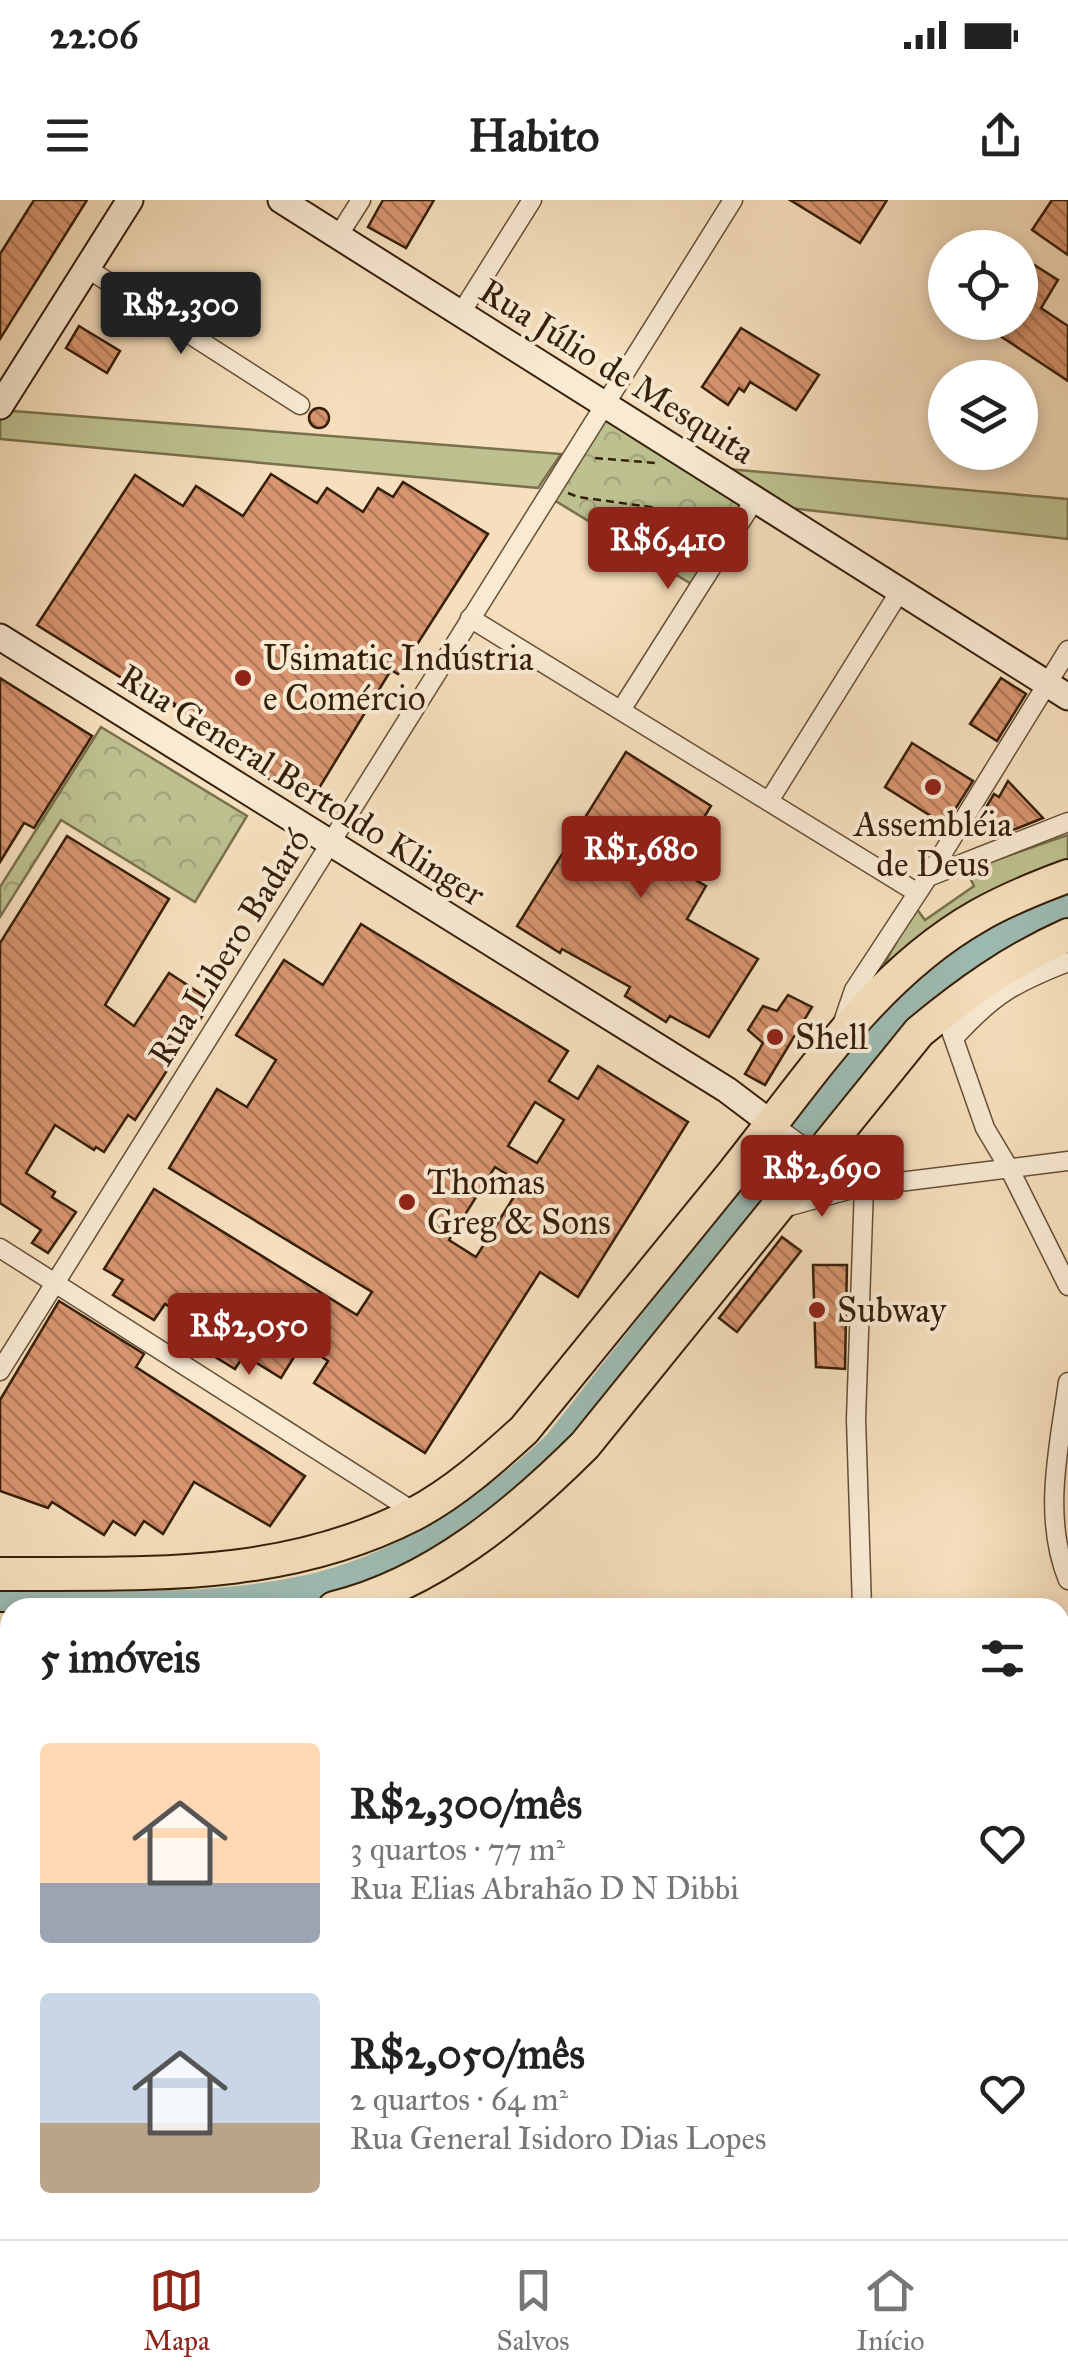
<!DOCTYPE html>
<html lang="pt">
<head>
<meta charset="utf-8">
<style>
  body { margin:0; font-family:"IM FELL Great Primer",serif; background:#f2f2f2; color:#222; height:100vh; display:flex; flex-direction:column; font-size:38px; white-space:nowrap }
  * { box-sizing:border-box; margin:0 }
  p { font-size:32px; color:#767676 }
  .icon { flex:none; width:55px; height:55px; fill:none; stroke:currentColor; stroke-width:2; stroke-linecap:round; stroke-linejoin:round }
  .map { position:relative; flex:1; overflow:hidden }
  .drawer { position:absolute; left:0px; top:1398px; width:1070px; height:642px; display:flex; flex-direction:column; background:#fff; border-radius:30px 30px 0 0; box-shadow:0 5px 15px #0003 }
  .drawer>* { flex:none }
  .buttons { position:absolute; left:928px; top:30px; display:grid; gap:20px }
  .buttons a { display:grid; place-items:center; width:110px; height:110px; border-radius:50%; background:#fff; box-shadow:0 5px 15px #0003; font-size:50px }
  .price { position:absolute; translate:-50% -85px; padding:0 22px; border-radius:10px; background:#8f2418; color:#fff; font-size:32px; line-height:65px; filter:drop-shadow(0 2px 5px #0008) }
  .price::after { content:''; position:absolute; left:50%; top:60px; width:30px; height:22px; margin-left:-15px; background:inherit; clip-path:polygon(0 0,100% 0,50% 100%) }
  .price.on { background:#222; color:#fff }
  ul { padding:0; list-style:none }
  li { display:flex; align-items:center; gap:30px; height:250px; padding:0 40px }
  li span { display:grid; place-items:center; flex:none; width:280px; height:200px; border-radius:10px; color:#555 }
  li>.icon { margin-inline-start:auto }
  span .icon { width:120px; height:120px; fill:#fffc; stroke-width:1 }
  li b { font-size:42px }
  h2 { display:flex; justify-content:space-between; align-items:center; height:120px; padding:0 40px; font-size:42px }
  .status { display:flex; justify-content:space-between; align-items:center; height:70px; padding:0 50px; background:#fff; direction:ltr }
  .status svg { height:28px; fill:currentColor }
  header { display:flex; justify-content:space-between; align-items:center; height:130px; padding:0 40px; background:#fff; font-size:45px; font-weight:700 }
  .menu { display:flex; justify-content:space-around; align-items:center; height:140px; border-top:2px solid #e0e0e0; background:#fff; font-size:28px; color:#767676 }
  .menu a { display:grid; justify-items:center; gap:5px }
  .menu .on { color:#8f2418 }
  .map>svg:first-child { display:block }
  .grass { fill:#bdc190; stroke:#7a704c; stroke-width:2.5 }
  .forest { fill:url(#forest-crowns); stroke:#7a704c; stroke-width:2.5 }
  .lines { fill:none; stroke-linecap:round; stroke-linejoin:round }
  .river { stroke:#9dbcb3; stroke-width:30 }
  .building { fill:url(#building-back-hatch); stroke:#361f08; stroke-width:2.5; fill-rule:evenodd }
  .street-casing { stroke:#664f35; stroke-width:21 }
  .secondary-casing { stroke:#361f08; stroke-width:29 }
  .highway-casing { stroke:#361f08; stroke-width:36 }
  .path { stroke:#361f08; stroke-width:2.5; stroke-dasharray:8 5; stroke-linecap:butt }
  .street { stroke:#f9ead4; stroke-width:18 }
  .secondary { stroke:#f9ead4; stroke-width:25 }
  .highway { stroke:#f6dfbd; stroke-width:32 }
  .poi-dot { fill:#8f2418; stroke:#f9ead4; stroke-width:4 }
  .labels { text-anchor:middle; stroke-width:8; stroke-linejoin:round; paint-order:stroke }
  .street-label { font-size:35px; fill:#361f08; stroke:#f9ead4 }
  .poi-label { font-size:35px; fill:#361f08; stroke:#f9ead4; text-anchor:start }
</style>
</head>
<body>
<div class="status"><b>22:06</b><svg viewBox="0 0 49 12"><path d="M0 12V9h3v3zM5 12V6h3v6zM10 12V3h3v9zM15 12V0h3v12zM26 1h20v11H26zM47 4h2v5h-2z"/></svg></div>
<header><svg class="icon" aria-label="menu" viewBox="0 0 24 24"><path d="M4 6h16M4 12h16M4 18h16"/></svg>Habito<svg class="icon" aria-label="share" viewBox="0 0 24 24"><path d="M12 15V3M7 8l5-5 5 5M5 13v7h14v-7"/></svg></header>
<div class="map">
<svg width="1068" height="2039" viewBox="0 0 1068 2039">
  <defs>
    <pattern id="forest-crowns" width="20" height="18" patternUnits="userSpaceOnUse" patternTransform="scale(2.5)"><rect width="20" height="18" fill="#bdc190"/><path d="M2 6a3 3 0 1 1 6 0M12 15a3 3 0 1 1 6 0" fill="none" stroke="#a3a57b"/></pattern>
    <pattern id="building-back-hatch" width="6" height="6" patternUnits="userSpaceOnUse" patternTransform="scale(2.5)"><rect width="6" height="6" fill="#d89570"/><path d="M-1 5l2 2M0 0l6 6M5-1l2 2" fill="none" stroke="#b0795a"/></pattern>
  </defs>
  <rect width="100%" height="100%" fill="#f6dfbd"/>
  <filter id="stains"><feTurbulence type="fractalNoise" baseFrequency=".002" numOctaves="4"/><feColorMatrix values="0 0 0 0 .2 0 0 0 0 .09 0 0 0 0 .02 0 0 0 .5 -.17"/></filter>
  <radialGradient id="worn" r=".72"><stop offset=".6" stop-color="#630" stop-opacity="0"/><stop offset="1" stop-color="#630" stop-opacity=".3"/></radialGradient>
  <g class="grass">
    <polygon points="0,210 561,254 538,288 0,239"/>
    <polygon points="728,269 1068,299 1068,339 789,308"/>
    <polygon points="1068,635 1068,661 987,693 884,764 916,708 925,720 974,686 966,670"/>
  </g>
  <g class="forest">
    <polygon points="607,215 745,300 693,385 554,300"/>
    <polygon points="101,527 247,616 195,702 61,620 0,717 0,687"/>
  </g>
  <g class="lines">
    <path class="river" d="M0 1407C100 1405 205 1412 303 1391 399 1371 488 1312 558 1245L837 890 934 779 990 743 1068 704"/>
  </g>
  <g class="building">
    <polygon points="34,0 87,0 0,139 0,54"/>
    <polygon points="383,0 434,0 406,48 368,27"/>
    <polygon points="790,0 887,0 860,43"/>
    <polygon points="1052,0 1068,0 1068,55 1032,30"/>
    <polygon points="1020,56 1058,80 1041,108 1068,126 1068,181 979,122 1020,122"/>
    <polygon points="79,126 120,151 107,173 66,148"/>
    <polygon points="741,128 819,175 796,210 750,182 744,192 739,188 728,205 702,187"/>
    <circle cx="319" cy="218" r="10"/>
    <polygon points="271,274 317,303 327,288 363,312 378,288 393,297 403,282 488,334 398,474 391,470 310,603 254,570 261,559 174,506 175,504 130,478 128,482 37,425 135,275 183,306 196,286 243,316"/>
    <polygon points="0,478 92,536 34,628 24,623 0,662"/>
    <polygon points="1001,478 1026,494 997,541 970,524"/>
    <polygon points="912,543 973,581 945,625 885,587"/>
    <polygon points="626,552 711,606 703,619 708,622 680,671 706,686 687,719 758,759 709,837 670,816 666,822 625,796 630,787 562,749 560,753 517,726"/>
    <polygon points="1008,581 1043,618 993,638 982,614 994,594 999,597"/>
    <polygon points="67,636 169,699 105,805 134,826 169,773 212,801 135,920 128,915 104,952 96,947 94,950 55,925 26,973 55,992 52,997 76,1012 48,1053 32,1043 41,1030 0,1003 0,743"/>
    <path d="M361 724 568 851 549 881 578 899 598 866 688 922 578 1097 540 1072 425 1253 314 1183 328 1161 302 1144 281 1178 244 1155 235 1169 199 1147 209 1131 165 1104 154 1120 113 1095 123 1080 104 1069 154 989 357 1115 372 1092 169 968 217 889 247 907 276 860 236 835 284 760 323 785ZM535 902 564 920 537 963 508 946ZM495 967 522 984 476 1057 449 1040Z"/>
    <polygon points="788,795 812,807 765,885 745,874 763,843 748,830 763,806 777,811"/>
    <polygon points="782,1037 801,1051 737,1132 719,1118"/>
    <polygon points="813,1065 847,1065 845,1169 816,1167"/>
    <polygon points="59,1101 144,1154 136,1167 305,1276 270,1326 194,1282 163,1334 144,1321 135,1335 113,1321 104,1335 52,1302 48,1308 0,1291 0,1200"/>
  </g>
  <g class="lines">
    <defs>
      <g id="street">
        <polyline points="338,36 361,0"/>
        <polyline points="88,69 300,205"/>
        <polyline points="461,113 532,0"/>
        <polyline points="470,418 916,692"/>
        <polyline points="621,510 755,299"/>
        <polyline points="769,601 900,391"/>
        <polyline points="928,677 1068,622"/>
        <polyline points="944,811 985,928 1010,970 1068,1086"/>
        <polyline points="842,825 854,790 928,677 1068,450"/>
        <path d="M954 838C993 795 1014 783 1068 762"/>
        <polyline points="772,924 859,987"/>
        <polyline points="783,1008 859,987 1068,961"/>
        <polyline points="0,1048 416,1313"/>
        <polyline points="0,1171 733,0"/>
        <path d="M1068 1182C1059 1247 1042 1317 1068 1380"/>
        <polyline points="862,1408 856,1219 864,987"/>
        <polyline points="1060,1440 1068,1434"/>
        <polyline points="1060,1631 1068,1637"/>
        <polyline points="1060,1768 1068,1766"/>
        <polyline points="1060,1926 1068,1925"/>
        <polyline points="260,2039 324,2030"/>
      </g>
      <g id="secondary">
        <polyline points="281,0 1068,497"/>
        <polyline points="0,206 130,0"/>
        <polyline points="0,437 727,890 772,924"/>
      </g>
      <g id="highway">
        <path d="M0 1374C143 1373 282 1382 414 1314 454 1293 490 1261 524 1230 594 1144 664 1058 734 972 807 881 874 775 978 716 1006 700 1038 687 1068 676"/>
        <path d="M334 1408C432 1384 516 1314 585 1245L919 832C966 793 1012 760 1068 735"/>
        <polyline points="0,1429 10,1429"/>
      </g>
    </defs>
    <use href="#street" class="street-casing"/>
    <use href="#secondary" class="secondary-casing"/>
    <use href="#highway" class="highway-casing"/>
    <g class="path">
      <polyline points="595,258 656,263"/>
      <polyline points="568,293 578,297 723,317"/>
    </g>
    <use href="#street" class="street"/>
    <use href="#secondary" class="secondary"/>
    <use href="#highway" class="highway"/>
  </g>
  <g class="poi-dot">
    <circle cx="243" cy="478" r="10"/>
    <circle cx="933" cy="587" r="10"/>
    <circle cx="775" cy="837" r="10"/>
    <circle cx="407" cy="1002" r="10"/>
    <circle cx="817" cy="1110" r="10"/>
  </g>
  <g class="labels">
    <g class="street-label">
      <text transform="translate(617 171) rotate(32)" y="12">Rua Júlio de Mesquita</text>
      <text transform="translate(302 585) rotate(32)" y="12">Rua General Bertoldo Klinger</text>
      <text transform="translate(229 747) rotate(-58)" y="12">Rua Libero Badaró</text>
    </g>
    <g class="poi-label">
      <text x="263" y="470">Usimatic Indústria<tspan x="263" dy="40">e Comércio</tspan></text>
      <text x="933" y="636" text-anchor="middle">Assembléia<tspan x="933" dy="40">de Deus</tspan></text>
      <text x="795" y="849">Shell</text>
      <text x="427" y="994">Thomas<tspan x="427" dy="40">Greg &amp; Sons</tspan></text>
      <text x="837" y="1122">Subway</text>
    </g>
  </g>
  <rect width="100%" height="100%" filter="url(#stains)"/>
  <rect width="100%" height="100%" fill="url(#worn)"/>
</svg>
<div class="buttons">
<a><svg class="icon" aria-label="locate" viewBox="0 0 24 24"><circle cx="12" cy="12" r="6"/><path d="M12 2v4M12 18v4M2 12h4M18 12h4"/></svg></a>
<a><svg class="icon" aria-label="layers" viewBox="0 0 24 24"><path d="M12 4l9 5-9 5-9-5zM3 14l9 5 9-5"/></svg></a>
</div>
<b class="price on" style="left:181px;top:157px">R$2,300</b>
<b class="price" style="left:668px;top:392px">R$6,410</b>
<b class="price" style="left:641px;top:701px">R$1,680</b>
<b class="price" style="left:822px;top:1020px">R$2,690</b>
<b class="price" style="left:249px;top:1178px">R$2,050</b>
<section class="drawer">
<h2>5 imóveis<svg class="icon" aria-label="filters" viewBox="0 0 24 24"><path d="M4 7h16M4 17h16"/><circle cx="9" cy="7" r="2"/><circle cx="15" cy="17" r="2"/></svg></h2>
<ul>
<li><span style="background:linear-gradient(#ffd9b3 70%,#9aa5b1 0)"><svg class="icon" aria-label="home" viewBox="0 0 24 24"><path d="M3 11l9-7 9 7M6 9v11h12V9"/></svg></span><div><b>R$2,300/mês</b><p>3 quartos · 77 m²</p><p>Rua Elias Abrahão D N Dibbi</p></div><svg class="icon" aria-label="heart" viewBox="0 0 24 24"><path d="M12 20l-8-8c-3-5 5-10 8-4 3-6 11-1 8 4z"/></svg></li>
<li><span style="background:linear-gradient(#c9d6e8 65%,#b9a48a 0)"><svg class="icon" aria-label="home" viewBox="0 0 24 24"><path d="M3 11l9-7 9 7M6 9v11h12V9"/></svg></span><div><b>R$2,050/mês</b><p>2 quartos · 64 m²</p><p>Rua General Isidoro Dias Lopes</p></div><svg class="icon" aria-label="heart" viewBox="0 0 24 24"><path d="M12 20l-8-8c-3-5 5-10 8-4 3-6 11-1 8 4z"/></svg></li>
</ul>
</section>
</div>
<nav class="menu">
<a class="on"><svg class="icon" aria-label="map" viewBox="0 0 24 24"><path d="M3 6l6-2 6 2 6-2v14l-6 2-6-2-6 2zM9 4v14M15 6v14"/></svg>Mapa</a>
<a><svg class="icon" aria-label="saved" viewBox="0 0 24 24"><path d="M7 4h10v16l-5-4-5 4z"/></svg>Salvos</a>
<a><svg class="icon" aria-label="home" viewBox="0 0 24 24"><path d="M3 11l9-7 9 7M6 9v11h12V9"/></svg>Início</a>
</nav>
</body>
</html>
